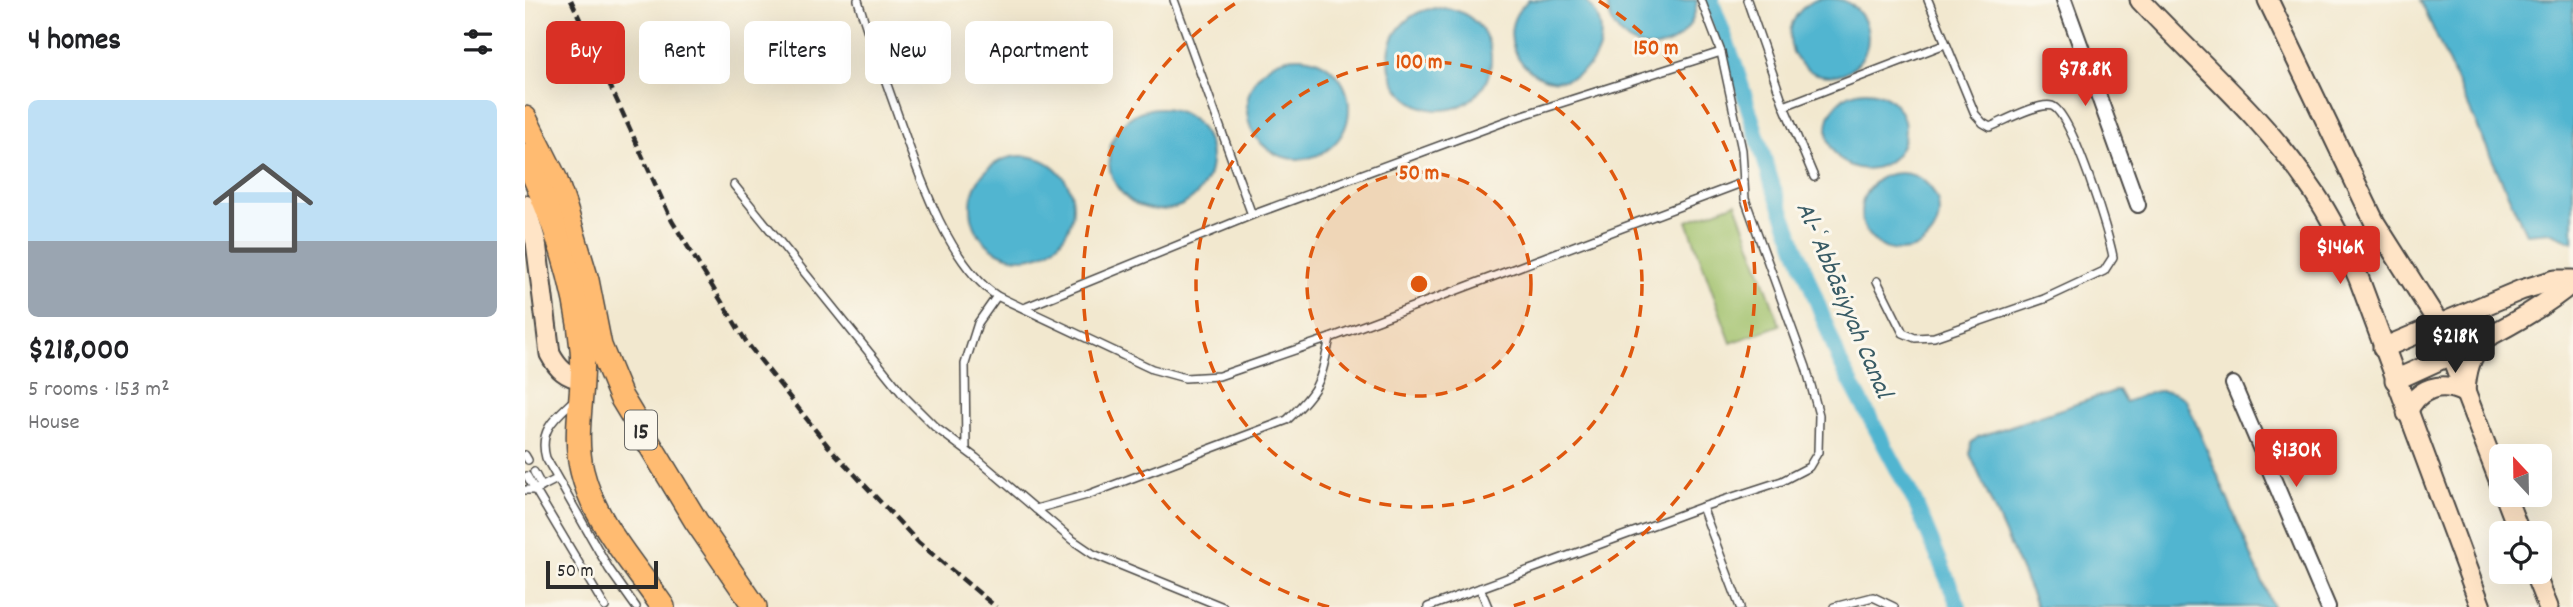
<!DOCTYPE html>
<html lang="en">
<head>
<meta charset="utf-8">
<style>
  body { margin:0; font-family:Dekko,sans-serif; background:#f6f6f6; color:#202124; height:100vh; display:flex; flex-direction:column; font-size:26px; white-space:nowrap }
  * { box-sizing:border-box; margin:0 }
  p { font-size:23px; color:#757577 }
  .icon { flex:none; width:38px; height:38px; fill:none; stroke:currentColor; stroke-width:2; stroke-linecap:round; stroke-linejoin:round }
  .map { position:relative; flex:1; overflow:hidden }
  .drawer { display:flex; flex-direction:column; background:#fff; width:525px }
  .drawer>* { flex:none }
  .banner { position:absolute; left:21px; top:21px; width:665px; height:63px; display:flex; gap:14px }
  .needle { width:46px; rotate:338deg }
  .controls { position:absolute; left:1964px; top:444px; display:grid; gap:14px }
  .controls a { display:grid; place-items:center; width:63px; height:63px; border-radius:10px; background:#fff; box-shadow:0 7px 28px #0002; font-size:35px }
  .scale { position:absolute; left:21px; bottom:18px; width:112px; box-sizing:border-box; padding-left:7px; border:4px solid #2b2b2b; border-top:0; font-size:19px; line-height:24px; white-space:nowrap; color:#2b2b2b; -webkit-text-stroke:5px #fbf7ec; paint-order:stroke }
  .price { position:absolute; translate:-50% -60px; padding:0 16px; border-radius:7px; background:#d93025; color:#fff; font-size:23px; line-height:46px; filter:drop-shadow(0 2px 4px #0008) }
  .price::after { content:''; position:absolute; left:50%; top:42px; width:21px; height:16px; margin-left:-10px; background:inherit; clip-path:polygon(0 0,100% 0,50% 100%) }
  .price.current { background:#222; color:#fff }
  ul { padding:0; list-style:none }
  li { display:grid; align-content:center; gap:14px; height:371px; padding:0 28px }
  li span { display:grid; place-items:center; height:217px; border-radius:10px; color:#555 }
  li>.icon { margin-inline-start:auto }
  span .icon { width:126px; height:126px; fill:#fffc; stroke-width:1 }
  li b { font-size:30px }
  h2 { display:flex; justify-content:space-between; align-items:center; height:84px; padding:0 28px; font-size:30px }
  .tag { padding:0 24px; border-radius:10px; background:#fff; box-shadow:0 7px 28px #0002; font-size:24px; line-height:63px }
  .tag.current { background:#d93025; color:#fff }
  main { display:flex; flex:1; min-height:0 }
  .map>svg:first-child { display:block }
  .green { fill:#9ebf68; stroke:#64754a; stroke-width:2 }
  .water { fill:#51b5d0; stroke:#3e707e; stroke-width:2 }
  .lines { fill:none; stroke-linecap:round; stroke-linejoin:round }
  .canal { stroke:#51b5d0; stroke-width:16 }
  .service-casing { stroke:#494744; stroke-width:10 }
  .minor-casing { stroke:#494744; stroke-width:18 }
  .secondary-casing { stroke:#494744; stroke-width:23 }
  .trunk-casing { stroke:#494744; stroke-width:26 }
  .service { stroke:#fff; stroke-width:7 }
  .minor { stroke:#fff; stroke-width:14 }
  .secondary { stroke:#ffe4c6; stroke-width:19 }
  .trunk { stroke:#ffbb71; stroke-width:23 }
  .rail { stroke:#2b2b2b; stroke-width:4.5; stroke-dasharray:10 5; stroke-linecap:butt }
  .ring { fill:none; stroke:#df570e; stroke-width:3.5; stroke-dasharray:12 9 }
  .labels { text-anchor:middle; stroke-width:6; stroke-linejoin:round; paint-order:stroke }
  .shield { fill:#fbf7ec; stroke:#696865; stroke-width:2 }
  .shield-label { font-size:23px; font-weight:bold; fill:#2b2b2b }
  .water-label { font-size:26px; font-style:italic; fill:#385b65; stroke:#fbf7ec }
  .centre { fill:#df570e; stroke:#fbf7ec; stroke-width:3.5 }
  .ring-label { font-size:21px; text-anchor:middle; font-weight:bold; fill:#df570e; stroke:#fbf7ec; stroke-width:6; stroke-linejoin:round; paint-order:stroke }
</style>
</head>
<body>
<main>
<section class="drawer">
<h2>4 homes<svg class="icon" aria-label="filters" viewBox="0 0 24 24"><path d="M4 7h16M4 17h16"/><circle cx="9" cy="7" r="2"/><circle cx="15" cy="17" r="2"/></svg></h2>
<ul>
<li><span style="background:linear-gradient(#bfe0f5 65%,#9aa5b1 0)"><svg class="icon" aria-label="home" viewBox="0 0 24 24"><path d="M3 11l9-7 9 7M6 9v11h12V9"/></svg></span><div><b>$218,000</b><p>5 rooms · 153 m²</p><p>House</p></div></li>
</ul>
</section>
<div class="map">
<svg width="2048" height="607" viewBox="0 0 2048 607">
  <rect width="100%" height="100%" fill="#fbf7ec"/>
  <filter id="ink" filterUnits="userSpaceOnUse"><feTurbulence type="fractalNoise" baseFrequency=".0143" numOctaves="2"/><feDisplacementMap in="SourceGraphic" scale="14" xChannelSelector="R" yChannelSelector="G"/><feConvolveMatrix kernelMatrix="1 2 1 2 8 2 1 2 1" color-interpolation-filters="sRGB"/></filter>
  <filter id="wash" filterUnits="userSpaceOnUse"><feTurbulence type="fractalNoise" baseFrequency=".00686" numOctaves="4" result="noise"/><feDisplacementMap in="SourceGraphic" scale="28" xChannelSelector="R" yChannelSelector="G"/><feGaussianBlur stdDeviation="1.57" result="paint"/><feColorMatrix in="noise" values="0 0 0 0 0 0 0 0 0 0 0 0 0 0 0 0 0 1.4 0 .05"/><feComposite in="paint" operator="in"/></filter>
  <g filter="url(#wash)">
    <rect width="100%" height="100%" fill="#f2e8cf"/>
    <polygon class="green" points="1211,203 1255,325 1206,343 1162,221"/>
    <g class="water">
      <circle cx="1304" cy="37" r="39"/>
      <path d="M1004 0H1059C1073 11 1078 26 1075 43 1074 52 1070 60 1063 67 1018 110 955 39 1004 0Z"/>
      <path d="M1082 0H1172V1C1165 63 1086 63 1082 0Z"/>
      <polygon points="1895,0 2048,0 2048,242 2025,232 2001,234"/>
      <circle cx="915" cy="59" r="51"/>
      <circle cx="773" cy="108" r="51"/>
      <circle cx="1341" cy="130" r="39"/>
      <circle cx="635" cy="159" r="51"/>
      <circle cx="497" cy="207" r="51"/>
      <circle cx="1375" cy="212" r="39"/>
      <path d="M1593 390 1600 402C1623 394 1639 383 1661 400L1748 607H1512L1445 454 1446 443 1453 437Z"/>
    </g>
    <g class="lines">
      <polyline class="canal" points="1186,0 1209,62 1247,184 1315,362 1390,502 1434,607"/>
    </g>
  </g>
  <g filter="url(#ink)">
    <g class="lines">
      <defs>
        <g id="service">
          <path d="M333 0C342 33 355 64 366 96 388 156 418 260 472 296L627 369 660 378 694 376 805 338 1219 182"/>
          <polyline points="649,0 727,215"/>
          <polyline points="1222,0 1259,106 1420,44"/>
          <polyline points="1259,106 1289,177"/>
          <polyline points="209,185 380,397 410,427 451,458 546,539 568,554 698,607"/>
          <path d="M1352 281 1378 333 1390 338 1409 337 1519 299 1579 271 1588 257C1584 234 1547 113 1527 106 1514 102 1479 121 1465 127L1458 123 1450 114 1403 0"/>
          <polyline points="499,308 727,215 992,117 1196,52"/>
          <path d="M49 400C31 417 13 430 21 458L84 569 111 607"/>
          <polyline points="441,450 440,364 453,323 472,296"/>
          <polyline points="0,455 3,460"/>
          <polyline points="9,472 17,487"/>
          <polyline points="2,476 80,607"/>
          <polyline points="0,490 10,490 32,479"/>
          <polyline points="1177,507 1215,607"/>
          <path d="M511 509 562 495 762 420C796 388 795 382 805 338"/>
          <polyline points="955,588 963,607"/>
          <polyline points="903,607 1177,507 1257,481 1284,467 1293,452 1294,415 1281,367 1220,199 1217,150 1196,52 1176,0"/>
          <polyline points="1309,607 1348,597 1369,607"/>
        </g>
        <g id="minor">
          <polyline points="1539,0 1613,205"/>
          <polyline points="1708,384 1803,607"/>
        </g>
        <g id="secondary">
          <path d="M1615 0C1672 61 1737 116 1784 185 1805 214 1820 246 1834 279L1956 607"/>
          <polyline points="1743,0 1850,223 1914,324 1976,485"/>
          <path d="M0 205 11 242 25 354C33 369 41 377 58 379"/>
          <polyline points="1858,348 1996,290 2030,280 2048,280"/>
          <path d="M1870 380C1928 354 2000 323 2048 282"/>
          <path d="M1882 413C1892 388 1917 380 1940 393 1941 371 1945 355 1960 340"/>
          <polyline points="1980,495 1995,534"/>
          <polyline points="2009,572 2023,607"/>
        </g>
        <g id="trunk">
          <polyline points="0,118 30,178 40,207 62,280 75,346 96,397 171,521 230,607"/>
          <path d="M0 156C28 217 51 281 57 349 61 390 47 430 57 471 69 522 109 564 138 607"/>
        </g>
      </defs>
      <use href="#service" class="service-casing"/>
      <use href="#minor" class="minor-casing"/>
      <use href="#secondary" class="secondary-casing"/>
      <use href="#trunk" class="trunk-casing"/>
      <use href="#service" class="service"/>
      <use href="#minor" class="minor"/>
      <use href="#secondary" class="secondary"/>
      <use href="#trunk" class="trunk"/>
      <polyline class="rail" points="46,0 147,221 222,343 303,446 394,543 471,607"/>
    </g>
  </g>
  <circle cx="894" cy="284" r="112" fill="#df570e" fill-opacity=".12"/>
  <g class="ring">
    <circle cx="894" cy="284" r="112"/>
    <circle cx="894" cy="284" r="223"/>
    <path d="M804 607A335 335 0 0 1 714 1M1074 1A335 335 0 0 1 984 607"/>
  </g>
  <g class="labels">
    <rect class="shield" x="100" y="410.5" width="32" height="39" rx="5"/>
    <g class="shield-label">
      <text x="116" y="438">15</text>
    </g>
    <g class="water-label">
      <text transform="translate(1321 299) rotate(67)" y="9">Al-ʿAbbāsiyyah Canal</text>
    </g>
  </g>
  <circle cx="894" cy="284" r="10" class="centre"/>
  <g class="ring-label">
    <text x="1131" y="54">150 m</text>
    <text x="894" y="68">100 m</text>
    <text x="894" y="179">50 m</text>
  </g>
</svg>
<div class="controls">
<a><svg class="needle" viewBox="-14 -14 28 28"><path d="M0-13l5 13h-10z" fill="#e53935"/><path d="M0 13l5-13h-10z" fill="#757577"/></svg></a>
<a><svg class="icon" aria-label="locate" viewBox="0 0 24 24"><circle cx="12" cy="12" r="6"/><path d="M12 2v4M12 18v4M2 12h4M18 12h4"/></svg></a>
</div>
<div class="scale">50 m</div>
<b class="price" style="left:1560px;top:108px">$78.8K</b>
<b class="price" style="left:1815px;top:286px">$146K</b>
<b class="price current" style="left:1930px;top:375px">$218K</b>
<b class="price" style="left:1771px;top:489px">$130K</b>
<div class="banner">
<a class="tag current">Buy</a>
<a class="tag">Rent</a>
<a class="tag">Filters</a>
<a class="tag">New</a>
<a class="tag">Apartment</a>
</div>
</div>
</main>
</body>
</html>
